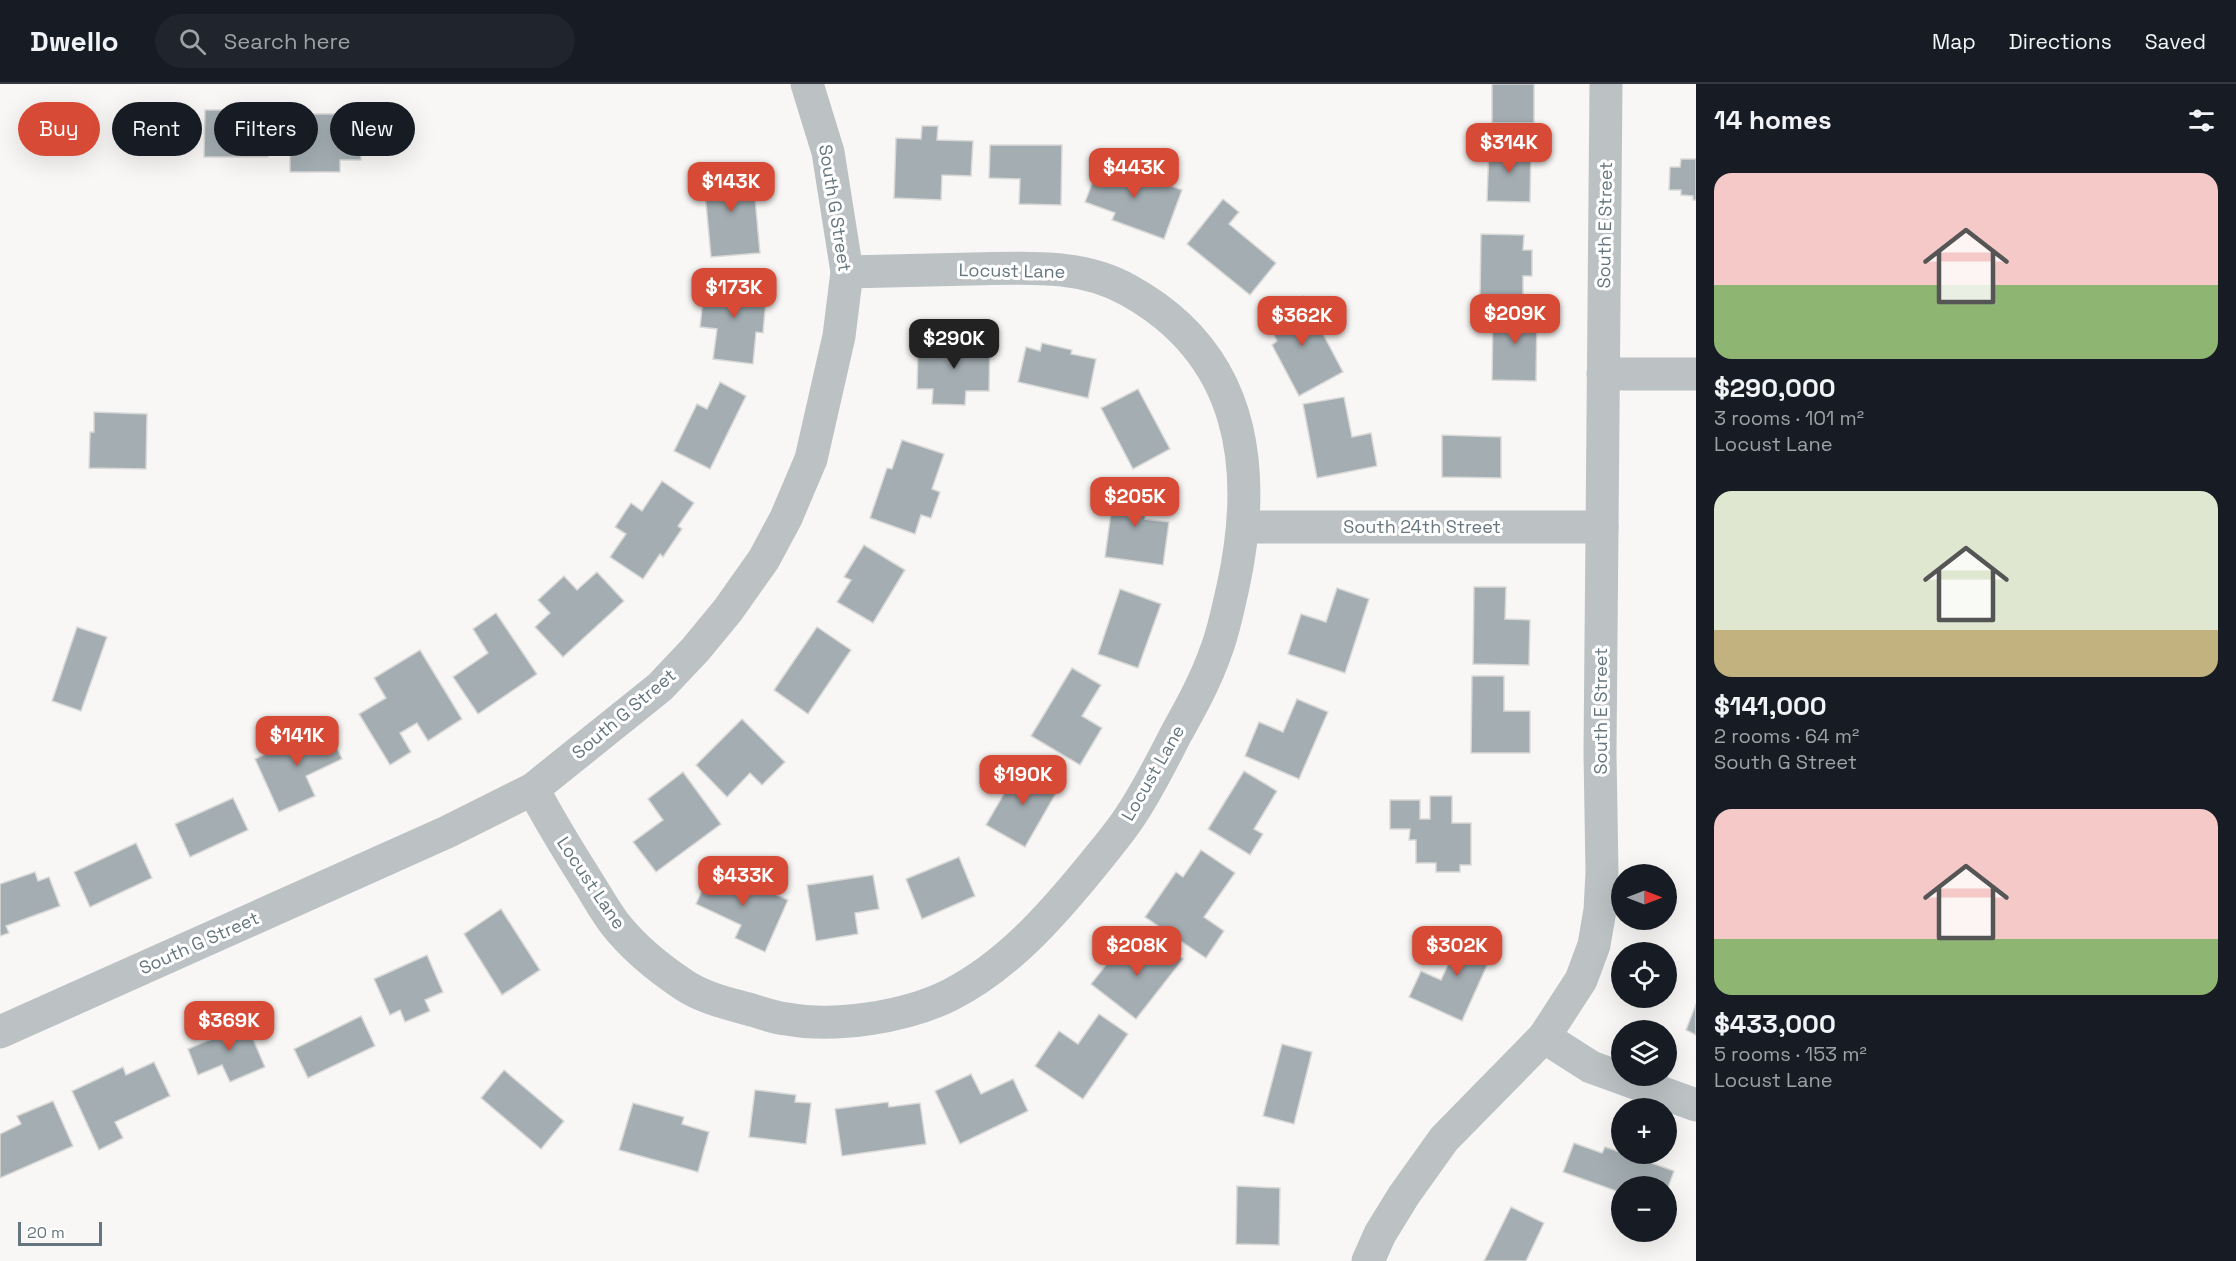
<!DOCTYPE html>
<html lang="en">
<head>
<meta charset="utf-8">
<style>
  body { margin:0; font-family:"Space Grotesk",sans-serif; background:#20242c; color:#f1f3f6; height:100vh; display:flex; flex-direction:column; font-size:22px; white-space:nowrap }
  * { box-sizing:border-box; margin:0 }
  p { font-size:20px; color:#9ea1a6 }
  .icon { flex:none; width:33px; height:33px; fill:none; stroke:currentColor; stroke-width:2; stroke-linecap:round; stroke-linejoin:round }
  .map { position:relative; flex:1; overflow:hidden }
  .details { display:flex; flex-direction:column; background:#171b24; width:540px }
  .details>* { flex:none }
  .banner { position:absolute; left:18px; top:18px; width:570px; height:54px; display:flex; gap:12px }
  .needle { width:39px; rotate:90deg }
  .controls { position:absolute; left:1611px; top:780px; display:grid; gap:12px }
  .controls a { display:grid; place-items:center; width:66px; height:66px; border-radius:50%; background:#171b24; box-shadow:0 6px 24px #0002; font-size:30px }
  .scale { position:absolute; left:18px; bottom:15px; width:84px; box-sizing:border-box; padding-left:6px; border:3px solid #65767e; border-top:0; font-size:16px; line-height:21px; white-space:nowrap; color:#65767e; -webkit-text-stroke:4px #fff; paint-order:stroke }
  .price { position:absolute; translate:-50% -51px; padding:0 14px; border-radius:12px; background:#d74b36; color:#fff; font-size:20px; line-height:39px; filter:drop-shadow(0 2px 3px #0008) }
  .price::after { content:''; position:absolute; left:50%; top:36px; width:18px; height:14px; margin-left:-9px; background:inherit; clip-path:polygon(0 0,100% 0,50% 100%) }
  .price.active { background:#222; color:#fff }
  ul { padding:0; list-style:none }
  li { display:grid; align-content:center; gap:12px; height:318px; padding:0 18px }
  li span { display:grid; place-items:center; height:186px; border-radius:18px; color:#555 }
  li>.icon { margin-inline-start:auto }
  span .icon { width:108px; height:108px; fill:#fffc; stroke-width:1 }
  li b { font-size:26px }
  h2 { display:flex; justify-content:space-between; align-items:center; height:72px; padding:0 18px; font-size:26px }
  .tag { padding:0 21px; border-radius:27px; background:#171b24; box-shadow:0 6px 24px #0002; font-size:21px; line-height:54px }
  .tag.active { background:#d74b36; color:#fff }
  header { display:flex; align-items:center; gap:36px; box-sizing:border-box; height:84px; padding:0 30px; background:#171b24; border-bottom:2px solid #363941 }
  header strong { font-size:28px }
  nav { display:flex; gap:33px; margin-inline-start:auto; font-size:21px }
  .search { width:420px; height:54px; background:#20242c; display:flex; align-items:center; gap:15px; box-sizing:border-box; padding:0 21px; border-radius:33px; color:#9ea1a6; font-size:22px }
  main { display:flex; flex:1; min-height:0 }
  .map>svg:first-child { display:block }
  .building { fill:#a4aeb2; stroke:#d9d9d8; stroke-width:1.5 }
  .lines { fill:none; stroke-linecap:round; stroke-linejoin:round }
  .minor { stroke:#bcc2c4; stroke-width:33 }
  .labels { text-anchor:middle; stroke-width:6; stroke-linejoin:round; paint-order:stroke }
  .street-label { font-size:18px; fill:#65767e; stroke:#fff }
</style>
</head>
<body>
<header>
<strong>Dwello</strong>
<div class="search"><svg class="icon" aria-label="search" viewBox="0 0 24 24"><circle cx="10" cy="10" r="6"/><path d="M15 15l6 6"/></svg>Search here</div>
<nav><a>Map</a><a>Directions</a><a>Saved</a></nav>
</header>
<main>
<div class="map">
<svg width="1696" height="1177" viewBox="0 0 1696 1177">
  <rect width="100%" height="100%" fill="#f8f7f5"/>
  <g class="building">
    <rect x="1492" y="0" width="42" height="39"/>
    <polygon points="205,26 268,26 268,73 204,73"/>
    <polygon points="271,30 372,30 372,66 361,66 361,76 340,76 340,88 290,88 290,69 271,70"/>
    <polygon points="922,42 938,42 937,56 973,57 971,92 942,91 941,116 894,114 896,54 921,55"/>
    <polygon points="990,61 1062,61 1061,121 1019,120 1020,95 989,94"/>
    <polygon points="1489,61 1531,62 1530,118 1487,117"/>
    <polygon points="1681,75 1696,75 1696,116 1693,116 1693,112 1681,111 1681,106 1669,106 1670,83 1680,83"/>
    <polygon points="1101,76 1182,106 1164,155 1112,136 1115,129 1085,118"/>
    <polygon points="746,83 749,115 755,114 760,169 711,173 703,87"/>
    <polygon points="1223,115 1239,128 1229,140 1276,179 1250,211 1187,160"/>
    <polygon points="1481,150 1524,151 1523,166 1532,166 1532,192 1523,192 1523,212 1480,211"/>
    <polygon points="705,197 767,204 763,249 756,248 753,280 713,275 717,245 700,243"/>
    <polygon points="1303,212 1343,288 1299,312 1272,261 1277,257 1265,232"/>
    <polygon points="1493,225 1537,226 1536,297 1492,296"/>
    <polygon points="936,257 990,258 989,307 966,307 965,321 932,320 933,305 917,305 918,265 936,265"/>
    <polygon points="1042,259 1072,266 1071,270 1096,275 1088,314 1018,298 1026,263 1040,267"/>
    <polygon points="720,298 746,312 710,385 674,367 697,320 707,325"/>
    <polygon points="1138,305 1170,365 1133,385 1101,324"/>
    <polygon points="1344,313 1352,353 1371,349 1377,382 1317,394 1303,320"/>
    <polygon points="94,328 147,330 146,385 89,384 90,348 94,348"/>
    <polygon points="1442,351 1501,353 1501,394 1442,393"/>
    <polygon points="902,356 944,370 932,405 940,408 931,434 921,431 915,450 870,434 887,384 892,385"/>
    <polygon points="662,397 694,419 678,442 682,445 663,473 660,470 643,495 610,473 626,450 615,443 631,419 642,427"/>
    <polygon points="1115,399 1149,403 1145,435 1169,438 1163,481 1105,473"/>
    <polygon points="864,461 905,486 873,539 837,518 851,496 844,493"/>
    <polygon points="597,488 624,517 563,573 535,543 550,529 538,516 564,492 577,506"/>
    <polygon points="1474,503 1506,503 1505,535 1530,536 1529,581 1473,580"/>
    <polygon points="1337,504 1369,515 1345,589 1288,570 1301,530 1326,538"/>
    <polygon points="1120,505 1161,520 1138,584 1098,570"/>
    <polygon points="496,529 537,590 478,630 453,593 488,569 473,545"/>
    <polygon points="77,543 107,553 81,627 52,617"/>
    <polygon points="817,543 851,566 808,630 774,606"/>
    <polygon points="420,566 462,635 428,657 417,639 400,649 411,668 390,681 359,630 386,614 374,594"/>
    <polygon points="1072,584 1101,601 1082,632 1102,644 1080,681 1031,652"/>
    <polygon points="1472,592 1504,592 1504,627 1530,627 1530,669 1471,669"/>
    <polygon points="1297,615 1328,628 1299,695 1245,672 1259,638 1283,648"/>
    <polygon points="742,635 785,678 762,701 750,689 727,713 696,681"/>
    <polygon points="327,642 342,675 306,692 315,712 279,728 255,675"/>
    <polygon points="1021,680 1060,702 1025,763 986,741"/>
    <polygon points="1244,687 1277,707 1254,745 1263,750 1250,771 1208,745"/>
    <polygon points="683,688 721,740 656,788 633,758 663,736 648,715"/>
    <polygon points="1430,712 1452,712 1452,739 1471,739 1471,781 1460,781 1460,788 1436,788 1436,779 1416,779 1416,756 1409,756 1410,745 1390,745 1390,716 1420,716 1420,735 1430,735"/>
    <polygon points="233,714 248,746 190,773 175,740"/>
    <polygon points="136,759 152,794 90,823 74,788"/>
    <polygon points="1201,766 1235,789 1204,833 1224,847 1206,874 1145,833 1176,788 1183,793"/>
    <polygon points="959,773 975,812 922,835 906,795"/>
    <polygon points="713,782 788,816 765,868 735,854 741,841 696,820"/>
    <polygon points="35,788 38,797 49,793 60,822 6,842 9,849 0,852 0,800"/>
    <polygon points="873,791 879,825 855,829 858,850 816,857 807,801"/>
    <polygon points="501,825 540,886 502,911 464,850"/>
    <polygon points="1465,844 1497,859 1462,937 1409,913 1421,887 1441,896"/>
    <polygon points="1156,854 1183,875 1136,935 1091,900 1117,867 1136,881"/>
    <polygon points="427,871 443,908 425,916 430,927 405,938 400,926 390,931 374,895"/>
    <polygon points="1696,920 1696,951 1686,946"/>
    <polygon points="1099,930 1128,950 1083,1015 1035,982 1059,947 1078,960"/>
    <polygon points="361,932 375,962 308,994 294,965"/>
    <polygon points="244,934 265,983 230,998 222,981 198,991 188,965 212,955 209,950"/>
    <polygon points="1282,960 1312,968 1294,1040 1263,1032"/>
    <polygon points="154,978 170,1012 115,1038 123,1054 99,1066 72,1007 123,983 126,991"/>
    <polygon points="504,986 564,1037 541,1065 481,1014"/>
    <polygon points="971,990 981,1010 1013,995 1028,1027 960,1060 935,1007"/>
    <polygon points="755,1006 796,1011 795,1018 811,1019 806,1060 749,1053"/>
    <polygon points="53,1017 73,1062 0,1094 0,1050 21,1040 17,1032"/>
    <polygon points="888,1018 889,1023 920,1019 926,1060 842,1072 835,1025"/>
    <polygon points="633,1019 684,1033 682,1040 709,1048 698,1088 619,1066"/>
    <polygon points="1574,1059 1602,1069 1605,1063 1617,1067 1620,1059 1622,1060 1622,1070 1648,1070 1646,1077 1674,1087 1666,1109 1666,1102 1622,1102 1622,1109 1563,1088"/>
    <polygon points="1237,1102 1280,1104 1279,1161 1236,1160"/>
    <polygon points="1511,1123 1544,1139 1526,1177 1484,1177"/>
  </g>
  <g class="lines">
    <g class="minor">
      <polyline points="1603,290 1696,290"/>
      <polyline points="1243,443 1602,443"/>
      <path d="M533 705C550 737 569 768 588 798 597 812 605 827 615 840 633 863 660 885 684 901 705 915 731 920 755 927 765 930 776 934 787 935 835 944 906 933 950 911 1007 882 1051 832 1091 783 1103 768 1116 753 1127 737 1146 710 1161 679 1176 650 1191 623 1206 596 1216 567 1224 546 1228 524 1233 503 1259 383 1244 270 1128 206 1080 179 1025 184 972 185 931 186 889 187 847 188"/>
      <polyline points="0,948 447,748 533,705 660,603 695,566 728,526 764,475 786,434 811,375 839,252 847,188 828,68 807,0"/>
      <polyline points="1544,953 1591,983 1696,1021"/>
      <polyline points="1368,1177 1380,1150 1404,1111 1444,1055 1544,953 1581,896 1594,861 1600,826 1602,788 1600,669 1606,0"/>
    </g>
  </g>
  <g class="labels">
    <g class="street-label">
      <text transform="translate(835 124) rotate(81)" y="6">South G Street</text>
      <text transform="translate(1605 141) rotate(-89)" y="6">South E Street</text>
      <text transform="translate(1012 187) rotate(1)" y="6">Locust Lane</text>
      <text x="1422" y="449">South 24th Street</text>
      <text transform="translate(1601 627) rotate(-90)" y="6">South E Street</text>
      <text transform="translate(624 630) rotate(-40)" y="6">South G Street</text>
      <text transform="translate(1153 689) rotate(-60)" y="6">Locust Lane</text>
      <text transform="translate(591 799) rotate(56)" y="6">Locust Lane</text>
      <text transform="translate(199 859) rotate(-24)" y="6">South G Street</text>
    </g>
  </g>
</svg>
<div class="controls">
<a><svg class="needle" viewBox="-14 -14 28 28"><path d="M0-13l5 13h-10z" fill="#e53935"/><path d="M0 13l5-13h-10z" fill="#9ea1a6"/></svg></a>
<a><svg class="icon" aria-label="locate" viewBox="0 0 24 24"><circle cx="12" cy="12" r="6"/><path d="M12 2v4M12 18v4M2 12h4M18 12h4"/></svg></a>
<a><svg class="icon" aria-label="layers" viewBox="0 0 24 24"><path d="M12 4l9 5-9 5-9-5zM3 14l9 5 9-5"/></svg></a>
<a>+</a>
<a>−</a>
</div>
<div class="scale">20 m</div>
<b class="price" style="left:1509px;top:90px">$314K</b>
<b class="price" style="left:1134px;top:115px">$443K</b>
<b class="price" style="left:731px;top:129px">$143K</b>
<b class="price" style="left:734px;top:235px">$173K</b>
<b class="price" style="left:1515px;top:261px">$209K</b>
<b class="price" style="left:1302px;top:263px">$362K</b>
<b class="price active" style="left:954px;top:286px">$290K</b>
<b class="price" style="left:1135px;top:444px">$205K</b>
<b class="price" style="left:297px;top:683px">$141K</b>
<b class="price" style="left:1023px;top:722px">$190K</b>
<b class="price" style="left:743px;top:823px">$433K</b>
<b class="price" style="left:1137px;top:893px">$208K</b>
<b class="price" style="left:1457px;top:893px">$302K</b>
<b class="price" style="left:229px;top:968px">$369K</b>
<div class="banner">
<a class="tag active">Buy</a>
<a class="tag">Rent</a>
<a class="tag">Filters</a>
<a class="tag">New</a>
</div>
</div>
<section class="details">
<h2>14 homes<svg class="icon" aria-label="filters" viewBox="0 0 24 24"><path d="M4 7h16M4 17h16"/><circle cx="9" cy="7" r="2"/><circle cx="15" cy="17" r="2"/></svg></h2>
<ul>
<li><span style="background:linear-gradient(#f6c9c9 60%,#8fb573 0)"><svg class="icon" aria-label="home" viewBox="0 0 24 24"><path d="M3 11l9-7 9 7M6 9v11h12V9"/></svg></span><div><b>$290,000</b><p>3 rooms · 101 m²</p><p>Locust Lane</p></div></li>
<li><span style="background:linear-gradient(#dfe7d0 75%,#c2b280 0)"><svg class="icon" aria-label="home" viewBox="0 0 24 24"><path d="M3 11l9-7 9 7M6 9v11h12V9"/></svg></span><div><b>$141,000</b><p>2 rooms · 64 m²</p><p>South G Street</p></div></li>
<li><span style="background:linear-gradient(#f6c9c9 70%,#8fb573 0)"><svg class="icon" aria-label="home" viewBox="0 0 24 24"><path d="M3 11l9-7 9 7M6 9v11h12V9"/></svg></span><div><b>$433,000</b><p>5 rooms · 153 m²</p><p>Locust Lane</p></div></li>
</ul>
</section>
</main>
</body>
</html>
